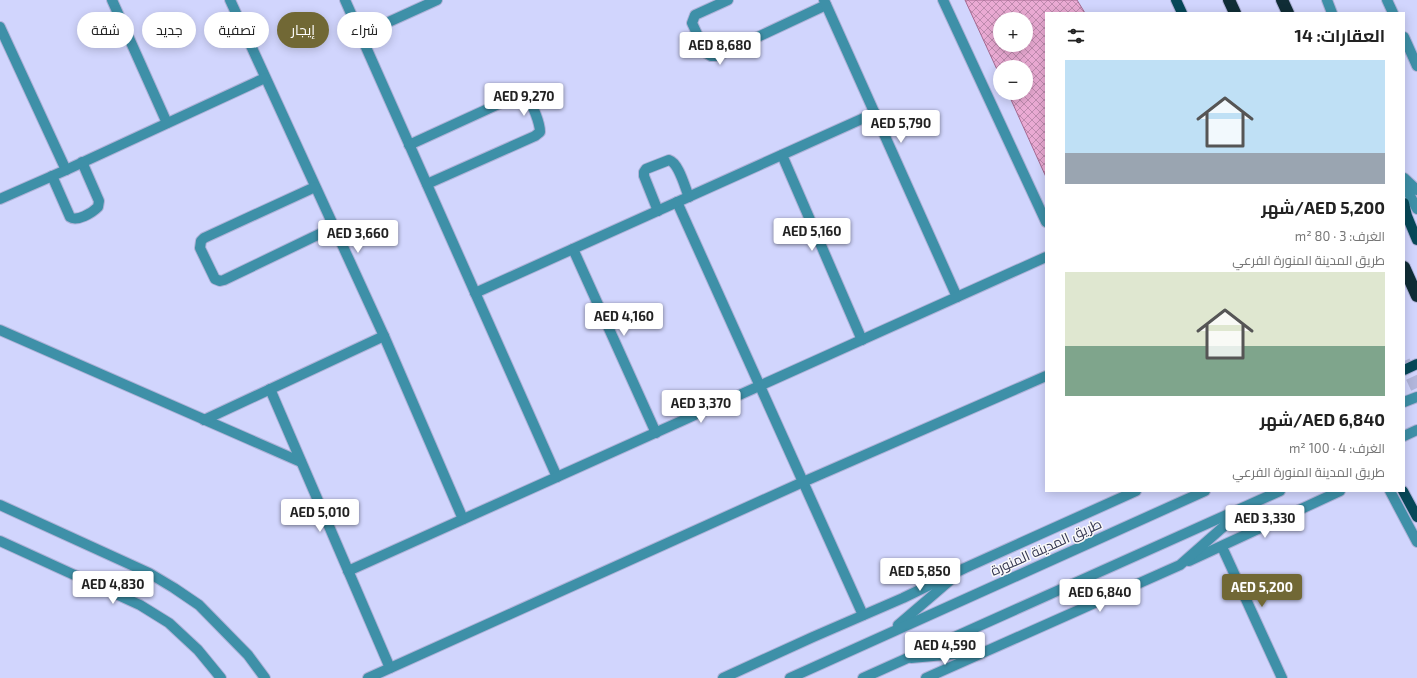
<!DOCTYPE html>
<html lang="ar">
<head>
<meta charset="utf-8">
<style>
  body { margin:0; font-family:"Exo 2",Cairo,sans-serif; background:#f2f2f2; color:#222; direction:rtl; height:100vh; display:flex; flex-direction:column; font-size:15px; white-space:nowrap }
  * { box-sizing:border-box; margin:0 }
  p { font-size:13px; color:#767676 }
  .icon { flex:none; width:22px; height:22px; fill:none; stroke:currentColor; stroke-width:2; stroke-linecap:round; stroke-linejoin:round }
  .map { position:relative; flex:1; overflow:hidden; direction:ltr }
  .sheet { position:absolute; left:1045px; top:12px; width:360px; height:480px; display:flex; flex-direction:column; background:#fff; border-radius:0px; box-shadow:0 2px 10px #0003; direction:rtl }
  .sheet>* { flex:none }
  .banner { position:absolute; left:12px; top:12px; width:380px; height:36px; direction:rtl; display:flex; gap:8px }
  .fabs { position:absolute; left:993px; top:12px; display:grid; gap:8px }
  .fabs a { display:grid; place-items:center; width:40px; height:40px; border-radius:50%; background:#fff; box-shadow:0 2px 10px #0003; font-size:20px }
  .price { position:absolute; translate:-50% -34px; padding:0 9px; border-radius:4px; background:#fff; color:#222; font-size:13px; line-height:26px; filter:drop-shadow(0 1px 2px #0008) }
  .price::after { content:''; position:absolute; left:50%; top:24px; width:12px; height:9px; margin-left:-6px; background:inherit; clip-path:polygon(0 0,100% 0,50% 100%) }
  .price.on { background:#716835; color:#fff }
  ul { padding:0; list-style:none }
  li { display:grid; align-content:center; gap:8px; height:212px; padding:0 20px }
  li span { display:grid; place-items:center; height:124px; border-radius:0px; color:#555 }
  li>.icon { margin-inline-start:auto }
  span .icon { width:72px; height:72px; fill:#fffc; stroke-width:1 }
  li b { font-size:17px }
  h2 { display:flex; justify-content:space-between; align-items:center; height:48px; padding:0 20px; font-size:17px }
  .pill { padding:0 14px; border-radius:18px; background:#fff; box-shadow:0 2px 10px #0003; font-size:14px; line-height:36px }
  .pill.on { background:#716835; color:#fff }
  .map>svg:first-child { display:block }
  .building { fill:url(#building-cross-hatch); stroke:#a46990; fill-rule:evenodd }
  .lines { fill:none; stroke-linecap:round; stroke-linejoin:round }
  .highway-tunnel { stroke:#b2b6db; stroke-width:12; stroke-dasharray:12 6; stroke-linecap:butt }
  .minor-casing { stroke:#afb2d8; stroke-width:12 }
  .major-casing { stroke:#afb2d8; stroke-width:12 }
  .highway-casing { stroke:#afb2d8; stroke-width:14 }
  .minor { stroke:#3e90a8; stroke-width:10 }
  .major { stroke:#064858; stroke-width:10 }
  .highway { stroke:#102d36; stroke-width:12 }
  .labels { text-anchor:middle; stroke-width:3; stroke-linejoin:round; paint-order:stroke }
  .street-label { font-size:14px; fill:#363853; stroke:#f9f9f9 }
</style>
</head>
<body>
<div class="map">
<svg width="1417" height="678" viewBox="0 0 1417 678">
  <defs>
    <pattern id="building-cross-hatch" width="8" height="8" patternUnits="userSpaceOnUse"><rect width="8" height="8" fill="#eaaad3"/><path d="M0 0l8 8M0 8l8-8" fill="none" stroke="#be8bae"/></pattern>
  </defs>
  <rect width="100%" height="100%" fill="#d1d5fd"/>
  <path class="building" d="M965 0H1077L1085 13H1046V177L1008 93H1026V67H1000V76ZM1000 19H1026V45H1000Z"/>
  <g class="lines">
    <polyline class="highway-tunnel" points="1404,361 1417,389"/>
    <defs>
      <g id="minor">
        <polyline points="112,0 167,123"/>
        <polyline points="230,0 384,336 463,519"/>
        <polyline points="345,0 557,477"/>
        <polyline points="728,0 695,15 692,23 706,53 711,56 717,56 826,5"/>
        <polyline points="824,0 957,297"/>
        <polyline points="943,0 1046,222"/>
        <polyline points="1327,0 1332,13"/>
        <polyline points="1387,0 1393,13"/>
        <polyline points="0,27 66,170"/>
        <polyline points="360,35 437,0"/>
        <polyline points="1404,37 1417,66"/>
        <path d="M409 145 514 97C519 96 523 96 527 99 533 104 540 124 540 132L535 136 427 184"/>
        <polyline points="782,155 862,340"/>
        <path d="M52 176 70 217C77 222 92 213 98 207L99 201 82 162"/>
        <polyline points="1404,178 1417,190"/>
        <polyline points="1404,184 1417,209"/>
        <polyline points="315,187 204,238 201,241 200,248 215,279 220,281 224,280 334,227"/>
        <polyline points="0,199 66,170 265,78"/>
        <polyline points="677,202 863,615"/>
        <path d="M658 211 644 176V172L646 169 669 160C679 163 685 188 689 197"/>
        <polyline points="573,249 656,433"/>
        <polyline points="475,293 875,113"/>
        <polyline points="0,330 301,462"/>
        <polyline points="270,389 390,668"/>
        <polyline points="1404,402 1417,397"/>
        <polyline points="204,420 384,336"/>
        <polyline points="1404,436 1417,430"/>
        <polyline points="1390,491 1417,542"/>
        <polyline points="0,505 149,573 174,588 199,605 248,655 265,678"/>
        <polyline points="0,541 140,605 169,623 198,650 221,678"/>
        <polyline points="1222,547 1282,678"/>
        <polyline points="1189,561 1340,491"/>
        <polyline points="348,571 1046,257"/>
        <polyline points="898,625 954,577"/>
        <polyline points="911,658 977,652"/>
        <polyline points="368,678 803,482 1046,376"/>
        <polyline points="723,678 813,637 903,598 965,568 1136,491"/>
        <polyline points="790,678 1205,491"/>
        <polyline points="863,678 1280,491"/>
        <polyline points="926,678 1180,565 1239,513"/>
      </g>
      <g id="major">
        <polyline points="1176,0 1182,13"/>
        <polyline points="1404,203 1407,216 1417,240"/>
        <polyline points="1404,370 1417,364"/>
        <polyline points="1403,491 1417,517"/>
      </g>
      <g id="highway">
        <polyline points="1229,0 1235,13"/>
        <polyline points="1282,0 1288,13"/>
        <polyline points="1404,267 1417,296"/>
      </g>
    </defs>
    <use href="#minor" class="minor-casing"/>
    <use href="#major" class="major-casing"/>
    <use href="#highway" class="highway-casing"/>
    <use href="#minor" class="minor"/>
    <use href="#major" class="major"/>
    <use href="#highway" class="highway"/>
  </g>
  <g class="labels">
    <g class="street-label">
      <text transform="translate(1046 547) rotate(-24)" y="5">طريق المدينة المنورة</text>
    </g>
  </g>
</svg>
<div class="fabs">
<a>+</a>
<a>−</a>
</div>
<b class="price" style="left:720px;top:66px">AED 8,680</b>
<b class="price" style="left:524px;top:117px">AED 9,270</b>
<b class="price" style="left:901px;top:144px">AED 5,790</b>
<b class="price" style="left:812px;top:252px">AED 5,160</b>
<b class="price" style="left:358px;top:254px">AED 3,660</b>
<b class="price" style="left:624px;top:337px">AED 4,160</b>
<b class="price" style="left:701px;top:424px">AED 3,370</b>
<b class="price" style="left:320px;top:533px">AED 5,010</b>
<b class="price" style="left:1265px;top:539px">AED 3,330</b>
<b class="price" style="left:920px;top:592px">AED 5,850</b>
<b class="price" style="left:113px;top:605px">AED 4,830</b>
<b class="price on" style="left:1262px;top:608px">AED 5,200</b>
<b class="price" style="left:1100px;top:613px">AED 6,840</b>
<b class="price" style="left:945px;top:666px">AED 4,590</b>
<div class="banner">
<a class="pill">شراء</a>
<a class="pill on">إيجار</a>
<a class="pill">تصفية</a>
<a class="pill">جديد</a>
<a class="pill">شقة</a>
</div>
<section class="sheet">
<h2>العقارات: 14<svg class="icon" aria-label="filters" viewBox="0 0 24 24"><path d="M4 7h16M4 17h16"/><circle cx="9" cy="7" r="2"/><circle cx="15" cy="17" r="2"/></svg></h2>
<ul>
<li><span style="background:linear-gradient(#bfe0f5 75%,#9aa5b1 0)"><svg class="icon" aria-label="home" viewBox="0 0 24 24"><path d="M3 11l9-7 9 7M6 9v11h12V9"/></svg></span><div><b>AED 5,200/شهر</b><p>الغرف: 3 · 80 m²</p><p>طريق المدينة المنورة الفرعي</p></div></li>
<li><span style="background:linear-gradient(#dfe7d0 60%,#7fa58c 0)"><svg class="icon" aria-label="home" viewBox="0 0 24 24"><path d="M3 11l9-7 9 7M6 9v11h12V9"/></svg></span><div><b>AED 6,840/شهر</b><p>الغرف: 4 · 100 m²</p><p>طريق المدينة المنورة الفرعي</p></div></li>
</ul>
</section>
</div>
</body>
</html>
